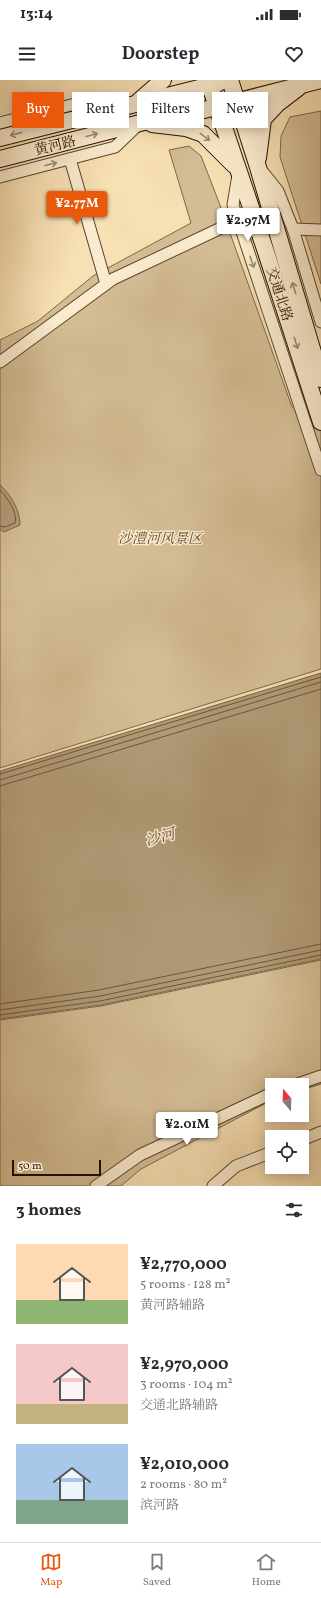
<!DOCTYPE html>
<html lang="en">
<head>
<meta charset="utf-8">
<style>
  body { margin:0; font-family:Vollkorn,"Noto Serif SC",serif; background:#f2f2f3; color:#2b2b33; height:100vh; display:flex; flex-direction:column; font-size:15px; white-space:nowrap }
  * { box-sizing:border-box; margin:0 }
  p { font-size:13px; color:#7c7c81 }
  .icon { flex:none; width:22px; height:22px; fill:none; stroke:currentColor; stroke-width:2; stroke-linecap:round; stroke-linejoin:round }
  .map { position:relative; height:1106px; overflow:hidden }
  .sheet { display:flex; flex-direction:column; background:#fff; flex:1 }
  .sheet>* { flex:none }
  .banner { position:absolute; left:12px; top:12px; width:297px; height:36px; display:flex; gap:8px }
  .needle { width:26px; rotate:341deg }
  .fabs { position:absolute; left:265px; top:998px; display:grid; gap:8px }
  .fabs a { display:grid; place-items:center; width:44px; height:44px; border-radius:0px; background:#fff; box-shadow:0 2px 10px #0003; font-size:20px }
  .scale { position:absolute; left:12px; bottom:10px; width:89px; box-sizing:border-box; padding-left:4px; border:2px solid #271101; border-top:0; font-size:11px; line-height:14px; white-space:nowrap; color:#271101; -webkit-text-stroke:3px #faebce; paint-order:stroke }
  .price { position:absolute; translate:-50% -34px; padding:0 9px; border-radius:4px; background:#fff; color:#222; font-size:13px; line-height:26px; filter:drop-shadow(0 1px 2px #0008) }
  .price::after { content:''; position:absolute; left:50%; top:24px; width:12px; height:9px; margin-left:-6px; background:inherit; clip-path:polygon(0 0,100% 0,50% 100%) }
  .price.selected { background:#ea580c; color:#fff }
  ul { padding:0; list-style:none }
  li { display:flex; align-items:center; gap:12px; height:100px; padding:0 16px }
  li span { display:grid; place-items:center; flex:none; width:112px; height:80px; border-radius:0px; color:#555 }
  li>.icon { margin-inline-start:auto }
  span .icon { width:48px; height:48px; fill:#fffc; stroke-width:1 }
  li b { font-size:17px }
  h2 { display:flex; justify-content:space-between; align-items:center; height:48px; padding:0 16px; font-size:17px }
  .pill { padding:0 14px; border-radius:0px; background:#fff; box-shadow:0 2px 10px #0003; font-size:14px; line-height:36px }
  .pill.selected { background:#ea580c; color:#fff }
  .status { display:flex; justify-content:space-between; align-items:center; height:28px; padding:0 20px; background:#fff; direction:ltr }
  .status svg { height:11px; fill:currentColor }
  header { display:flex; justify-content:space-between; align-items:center; height:52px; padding:0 16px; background:#fff; font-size:18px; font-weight:700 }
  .menu { display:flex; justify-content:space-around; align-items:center; height:56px; border-top:1px solid #e1e1e2; background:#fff; font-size:11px; color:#7c7c81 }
  .menu a { display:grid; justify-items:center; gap:2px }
  .menu .selected { color:#ea580c }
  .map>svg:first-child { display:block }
  .green { fill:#d4bd95; stroke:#7e674b }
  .water { fill:#b09a76; stroke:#796347 }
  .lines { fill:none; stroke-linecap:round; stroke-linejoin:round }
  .shore { stroke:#6c563c; stroke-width:1 }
  .minor-casing { stroke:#5b452e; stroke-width:13 }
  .secondary-casing { stroke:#271101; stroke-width:18 }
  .minor { stroke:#faebce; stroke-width:11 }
  .secondary { stroke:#faebce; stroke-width:16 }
  .oneway { stroke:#9b8972 }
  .labels { text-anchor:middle; stroke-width:3; stroke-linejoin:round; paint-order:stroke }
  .street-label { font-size:14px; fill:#271101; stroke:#faebce }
  .park-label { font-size:14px; font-style:italic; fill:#644d35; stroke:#faebce }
  .water-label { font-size:15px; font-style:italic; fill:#654f36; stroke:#faebce }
</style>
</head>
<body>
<div class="status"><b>13:14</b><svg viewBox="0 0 49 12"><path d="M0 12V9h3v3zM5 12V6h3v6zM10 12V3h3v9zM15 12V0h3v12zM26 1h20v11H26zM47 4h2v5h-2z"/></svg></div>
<header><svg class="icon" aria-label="menu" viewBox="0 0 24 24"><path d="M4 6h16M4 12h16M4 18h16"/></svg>Doorstep<svg class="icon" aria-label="heart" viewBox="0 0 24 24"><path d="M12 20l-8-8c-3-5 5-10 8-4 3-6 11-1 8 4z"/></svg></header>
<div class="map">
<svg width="321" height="1106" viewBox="0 0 321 1106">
  <rect width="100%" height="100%" fill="#f7e0b3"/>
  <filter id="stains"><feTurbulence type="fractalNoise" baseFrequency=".005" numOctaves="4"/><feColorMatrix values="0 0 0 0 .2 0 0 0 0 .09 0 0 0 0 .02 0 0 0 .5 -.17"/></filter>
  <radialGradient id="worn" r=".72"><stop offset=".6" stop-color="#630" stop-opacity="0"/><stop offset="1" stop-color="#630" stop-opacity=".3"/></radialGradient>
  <g class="green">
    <polygon points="321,31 321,204 280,77 281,56 290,37"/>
    <polygon points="189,66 201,76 220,125 292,327 321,319 321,589 0,688 0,260 38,241 93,196 191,143 169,70"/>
    <polygon points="321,880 321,1004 302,1010 302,1005 272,1005 272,1020 141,1089 121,1106 0,1106 0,940 101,926"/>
  </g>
  <g class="water">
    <path d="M0 405C11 415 20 430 20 445L4 452 0 449Z"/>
    <polygon points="321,593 321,879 101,925 0,939 0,691"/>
  </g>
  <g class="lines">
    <g class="shore">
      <path d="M0 410C7 417 18 433 15 443L5 447 0 446"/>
      <polyline points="0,694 321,597"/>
      <polyline points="0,700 321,602"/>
      <polyline points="0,706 321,609"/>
      <polyline points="0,924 99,910 321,864"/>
      <polyline points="0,930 100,916 321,870"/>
      <polyline points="0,935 100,921 321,875"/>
    </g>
    <defs>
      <g id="minor">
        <polyline points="0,43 95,19 129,23"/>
        <polyline points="70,79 106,204"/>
        <polyline points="262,91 278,111 293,149 321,242"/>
        <polyline points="238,95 233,125 238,140 321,390"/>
        <polyline points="0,97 115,67 139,44"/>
        <polyline points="293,149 321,150"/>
        <polyline points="0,282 113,199 238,140"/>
        <polyline points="295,1005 321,996"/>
        <polyline points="302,1060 321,1052"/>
        <polyline points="96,1106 140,1075 272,1013"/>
        <polyline points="213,1106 236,1086 272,1072"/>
      </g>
      <g id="secondary">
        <polyline points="208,0 266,172 321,342"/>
        <polyline points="230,0 257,84 321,299"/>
        <polyline points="139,21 163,0"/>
        <polyline points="152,44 186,48 203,54 234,85"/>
        <polyline points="0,58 219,3"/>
        <polyline points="258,78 263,39 277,24 298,8"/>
        <polyline points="0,79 140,43 200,31 321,0"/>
      </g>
    </defs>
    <use href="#minor" class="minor-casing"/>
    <use href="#secondary" class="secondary-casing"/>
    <use href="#minor" class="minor"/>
    <use href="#secondary" class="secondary"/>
  </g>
  <defs><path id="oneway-shaft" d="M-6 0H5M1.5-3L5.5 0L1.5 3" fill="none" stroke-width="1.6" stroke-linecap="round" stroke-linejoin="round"/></defs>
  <g class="oneway">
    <use href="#oneway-shaft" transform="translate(16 54) rotate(166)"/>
    <use href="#oneway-shaft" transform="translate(92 55) rotate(-14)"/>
    <use href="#oneway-shaft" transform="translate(205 57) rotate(36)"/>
    <use href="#oneway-shaft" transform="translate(51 84) rotate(-14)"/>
    <use href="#oneway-shaft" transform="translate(252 182) rotate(71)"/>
    <use href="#oneway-shaft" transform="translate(294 208) rotate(-107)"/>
    <use href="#oneway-shaft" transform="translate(296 263) rotate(72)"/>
  </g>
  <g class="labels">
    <g class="street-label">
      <text transform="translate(55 65) rotate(-14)" y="5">黄河路</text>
      <text transform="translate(280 214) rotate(72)" y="5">交通北路</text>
    </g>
    <g class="park-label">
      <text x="160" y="463">沙澧河风景区</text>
    </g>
    <g class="water-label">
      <text transform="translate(160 757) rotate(-15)" y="5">沙河</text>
    </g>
  </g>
  <rect width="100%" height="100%" filter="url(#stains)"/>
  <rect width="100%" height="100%" fill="url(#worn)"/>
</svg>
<div class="fabs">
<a><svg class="needle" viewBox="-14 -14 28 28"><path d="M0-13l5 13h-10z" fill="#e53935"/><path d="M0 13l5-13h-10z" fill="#7c7c81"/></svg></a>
<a><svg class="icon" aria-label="locate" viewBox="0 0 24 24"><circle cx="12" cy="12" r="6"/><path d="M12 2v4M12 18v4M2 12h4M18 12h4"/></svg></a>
</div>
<div class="scale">50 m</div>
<b class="price selected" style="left:77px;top:145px">¥2.77M</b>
<b class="price" style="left:248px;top:162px">¥2.97M</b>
<b class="price" style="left:187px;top:1066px">¥2.01M</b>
<div class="banner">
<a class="pill selected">Buy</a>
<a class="pill">Rent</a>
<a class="pill">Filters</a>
<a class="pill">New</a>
</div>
</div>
<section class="sheet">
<h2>3 homes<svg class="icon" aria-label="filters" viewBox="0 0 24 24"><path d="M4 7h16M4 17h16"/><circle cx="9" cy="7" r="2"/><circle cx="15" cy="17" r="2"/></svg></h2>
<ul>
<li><span style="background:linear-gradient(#ffd9b3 70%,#8fb573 0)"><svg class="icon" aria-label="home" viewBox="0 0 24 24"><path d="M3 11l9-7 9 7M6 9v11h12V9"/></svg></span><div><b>¥2,770,000</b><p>5 rooms · 128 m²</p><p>黄河路辅路</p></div></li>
<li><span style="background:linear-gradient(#f6c9c9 75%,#c2b280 0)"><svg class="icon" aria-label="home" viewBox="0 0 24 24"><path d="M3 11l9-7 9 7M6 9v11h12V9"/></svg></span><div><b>¥2,970,000</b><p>3 rooms · 104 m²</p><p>交通北路辅路</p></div></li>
<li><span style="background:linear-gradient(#a9c7e8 70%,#7fa58c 0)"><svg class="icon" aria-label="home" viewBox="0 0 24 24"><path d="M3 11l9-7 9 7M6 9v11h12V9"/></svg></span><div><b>¥2,010,000</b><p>2 rooms · 80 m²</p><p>滨河路</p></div></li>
</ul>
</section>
<nav class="menu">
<a class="selected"><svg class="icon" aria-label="map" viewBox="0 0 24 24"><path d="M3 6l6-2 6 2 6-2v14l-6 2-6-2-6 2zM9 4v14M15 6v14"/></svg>Map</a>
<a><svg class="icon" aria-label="saved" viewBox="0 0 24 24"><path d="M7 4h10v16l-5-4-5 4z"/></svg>Saved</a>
<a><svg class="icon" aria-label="home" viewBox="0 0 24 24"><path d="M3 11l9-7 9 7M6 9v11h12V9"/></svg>Home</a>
</nav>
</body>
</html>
